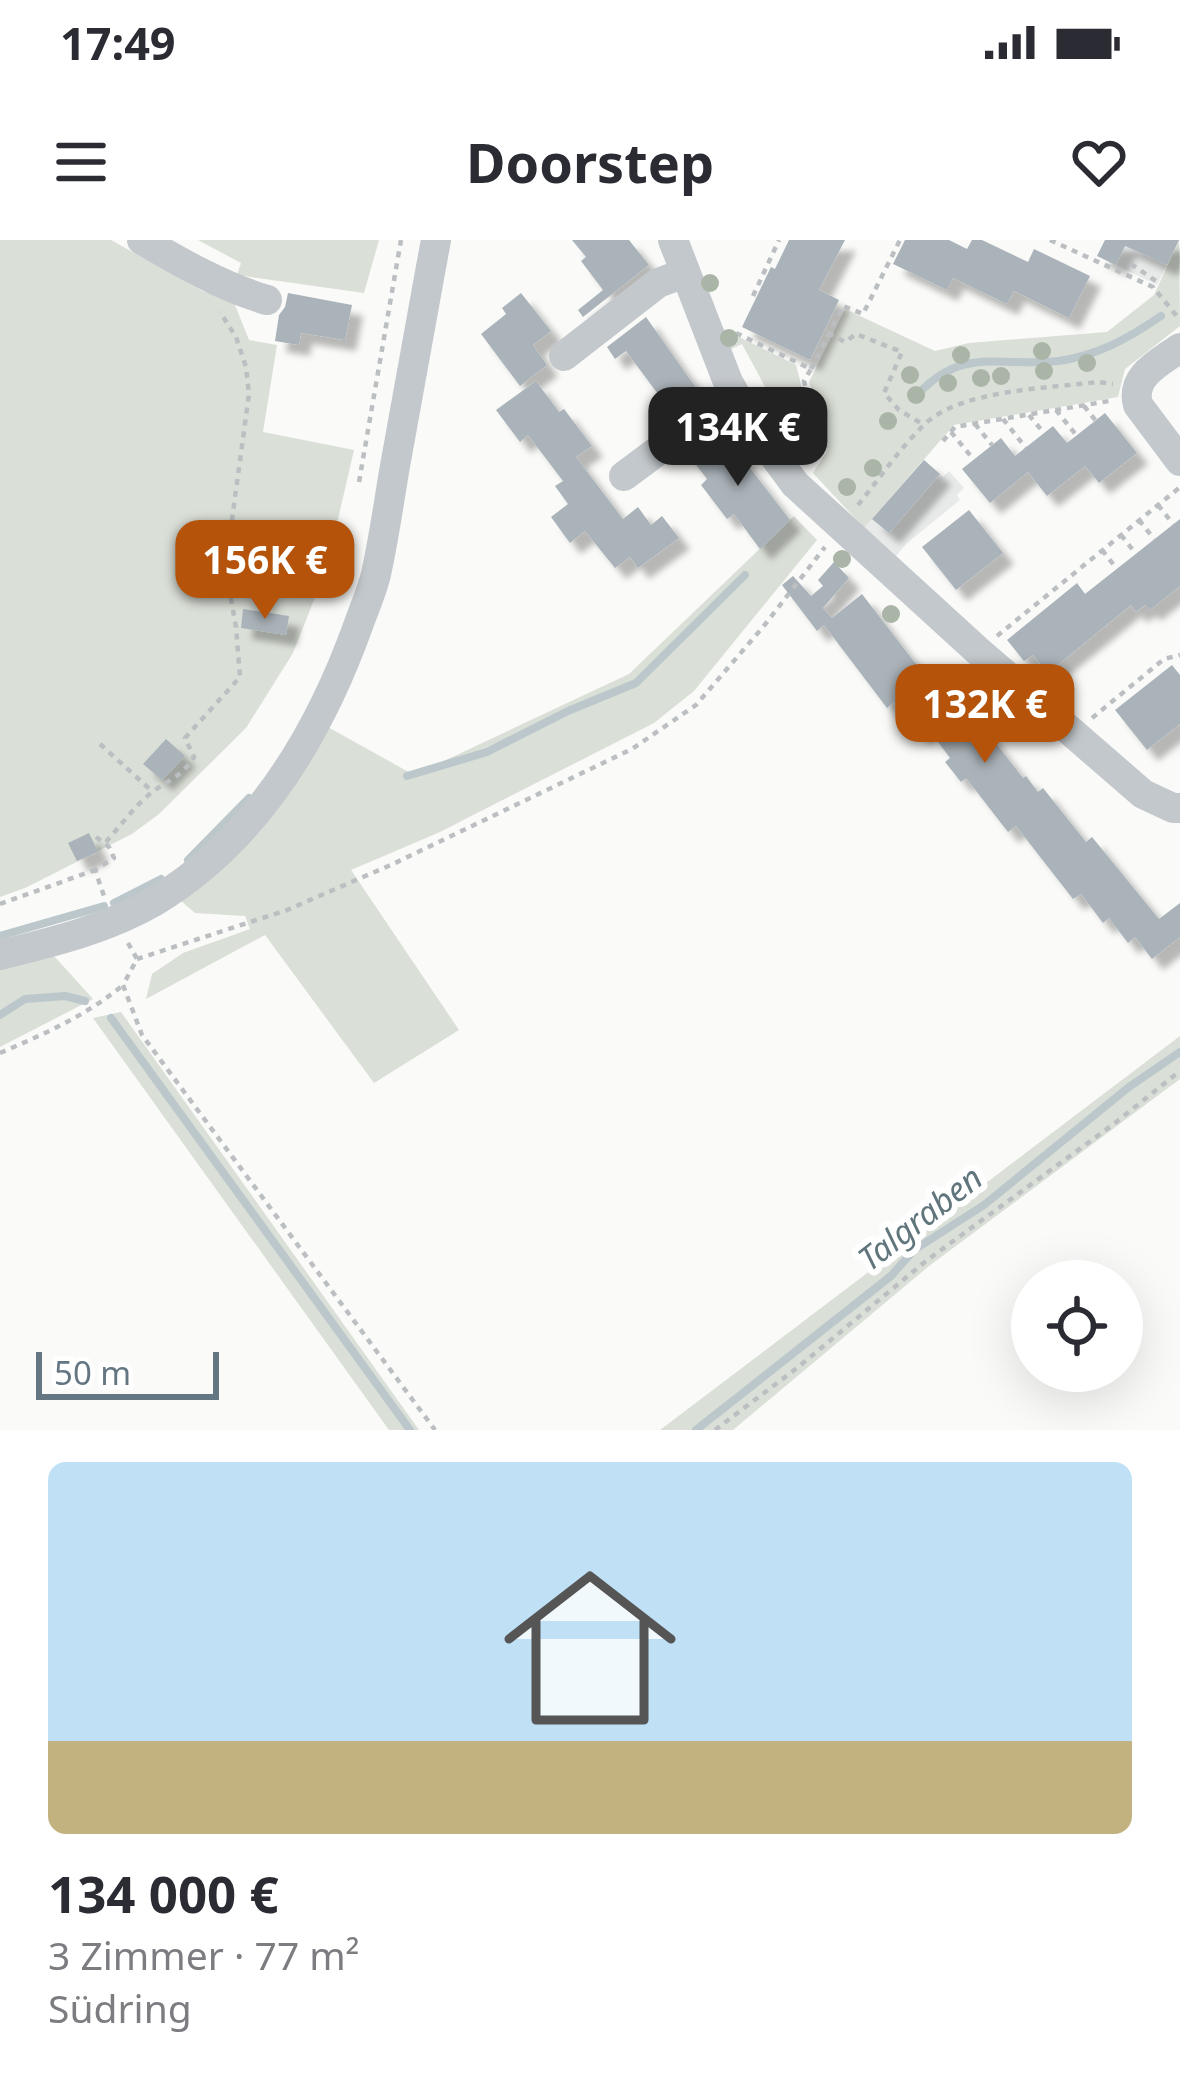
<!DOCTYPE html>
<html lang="de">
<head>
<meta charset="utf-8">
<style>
  body { margin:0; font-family:"Noto Sans",sans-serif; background:#f2f2f3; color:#2b2b33; height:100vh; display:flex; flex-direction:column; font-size:45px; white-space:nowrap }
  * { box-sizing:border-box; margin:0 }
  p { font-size:39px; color:#7c7c81 }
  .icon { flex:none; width:66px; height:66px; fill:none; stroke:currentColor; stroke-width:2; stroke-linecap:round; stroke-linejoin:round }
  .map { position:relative; height:1190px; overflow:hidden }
  .sheet { display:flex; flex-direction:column; background:#fff; flex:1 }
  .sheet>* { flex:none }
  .buttons { position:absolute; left:1011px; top:1020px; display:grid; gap:24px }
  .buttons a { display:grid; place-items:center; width:132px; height:132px; border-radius:50%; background:#fff; box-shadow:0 12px 48px #0002; font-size:60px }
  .scale { position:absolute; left:36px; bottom:30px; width:183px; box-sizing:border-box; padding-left:12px; border:6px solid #657683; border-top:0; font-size:33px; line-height:42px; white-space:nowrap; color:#657683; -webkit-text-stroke:9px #fff; paint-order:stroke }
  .price { position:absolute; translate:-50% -102px; padding:0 27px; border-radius:24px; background:#b45309; color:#fff; font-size:39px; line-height:78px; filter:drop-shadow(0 3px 6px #0008) }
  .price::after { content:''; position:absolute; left:50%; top:72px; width:36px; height:27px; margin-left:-18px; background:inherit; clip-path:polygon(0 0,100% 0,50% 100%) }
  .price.selected { background:#222; color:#fff }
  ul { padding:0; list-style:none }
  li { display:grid; align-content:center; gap:24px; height:636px; padding:0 48px }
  li span { display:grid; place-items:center; height:372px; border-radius:18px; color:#555 }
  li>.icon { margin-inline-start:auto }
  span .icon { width:216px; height:216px; fill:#fffc; stroke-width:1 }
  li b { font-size:51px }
  .status { display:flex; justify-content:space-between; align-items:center; height:84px; padding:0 60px; background:#fff; direction:ltr }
  .status svg { height:33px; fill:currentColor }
  header { display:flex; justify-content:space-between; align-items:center; height:156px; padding:0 48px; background:#fff; font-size:54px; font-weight:700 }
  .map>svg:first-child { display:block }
  .built { fill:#e8e9e9 }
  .green { fill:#dadfd7 }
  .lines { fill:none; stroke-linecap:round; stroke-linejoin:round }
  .stream { stroke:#bbc7cb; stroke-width:8 }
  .building { fill:#aab3b9; filter:url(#shadow) }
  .path { stroke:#bbbfc2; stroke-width:4.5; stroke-dasharray:6 6; stroke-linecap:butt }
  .minor { stroke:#c3c8cc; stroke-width:30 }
  .tree { fill:#aab4a7 }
  .labels { text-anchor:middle; stroke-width:12; stroke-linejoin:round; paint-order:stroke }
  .water-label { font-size:33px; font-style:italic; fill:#60757c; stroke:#fff }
</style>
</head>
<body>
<div class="status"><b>17:49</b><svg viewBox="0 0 49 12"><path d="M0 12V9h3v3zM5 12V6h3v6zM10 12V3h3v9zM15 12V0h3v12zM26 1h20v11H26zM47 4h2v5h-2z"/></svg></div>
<header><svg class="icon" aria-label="menu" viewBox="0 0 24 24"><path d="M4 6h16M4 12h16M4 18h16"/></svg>Doorstep<svg class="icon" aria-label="heart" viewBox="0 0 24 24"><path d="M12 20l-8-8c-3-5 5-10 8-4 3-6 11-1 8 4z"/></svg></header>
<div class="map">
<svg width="1180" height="1190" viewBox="0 0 1180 1190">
  <defs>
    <filter id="shadow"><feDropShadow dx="11" dy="11" stdDeviation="3" flood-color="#0004"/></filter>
  </defs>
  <rect width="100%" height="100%" fill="#fafaf8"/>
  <g class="built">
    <polygon points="1105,0 1179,0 1157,45 1097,16"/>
    <polygon points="924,220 943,237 949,231 964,248 957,255 960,260 907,303 896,316 864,288"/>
  </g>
  <g class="green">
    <polygon points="0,0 111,0 202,51 233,60 249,100 277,105 263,192 354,210 327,327 293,413 246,488 159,574 132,594 25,648 0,657"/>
    <polygon points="198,0 379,0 364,53 237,35 241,23"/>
    <polygon points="1179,0 1180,86 1125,129 1118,157 954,185 864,288 813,233 827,211 809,142 845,69 935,111 969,103 1107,92 1154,55"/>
    <polygon points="719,87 796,125 818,209 812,216 777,169 742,104 727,111"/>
    <polygon points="794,276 817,300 694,451 654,483 440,592 351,630 459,790 374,843 265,695 146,759 152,734 183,713 250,689 245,676 195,673 180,660 326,486 414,535 629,434"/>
    <polygon points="54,716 93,759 0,807 0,729"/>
    <polygon points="121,772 419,1190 389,1190 93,778"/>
    <polygon points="1180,796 1180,839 929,1026 733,1190 660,1190"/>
  </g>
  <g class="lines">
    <g class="stream">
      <path d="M919 153C965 105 1002 128 1058 121 1097 116 1129 98 1161 76"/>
      <polyline points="407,536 487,512 568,471 636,443 745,335"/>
      <polyline points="188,620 249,558"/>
      <polyline points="114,663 161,639"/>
      <polyline points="0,696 104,666"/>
      <polyline points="0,775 25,759 65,756 85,761"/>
      <polyline points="111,778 410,1190"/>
      <polyline points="696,1190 891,1036 914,1010 984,965 1129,847 1180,812"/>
    </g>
  </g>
  <g class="building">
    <polygon points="572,0 629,0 649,25 583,77 578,70 603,50 581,21 586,17"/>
    <polygon points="789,0 845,0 819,50 839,60 810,120 742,87 771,27 775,29"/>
    <polygon points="905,0 949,0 967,9 972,0 982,0 1028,22 1034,9 1090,36 1069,78 1014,51 1007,64 953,38 947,50 893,24"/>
    <polygon points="1105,0 1179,0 1167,25 1125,6 1116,25 1097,16"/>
    <polygon points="288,53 352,65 345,100 301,93 299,105 275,101 279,75 285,67"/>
    <polygon points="521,53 551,91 533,105 547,125 520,146 481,94 506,74 502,68"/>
    <polygon points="646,77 699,152 695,156 696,158 663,182 662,181 672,173 626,111 615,119 607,107"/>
    <polygon points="536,141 559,172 564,169 592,206 576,217 623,279 638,267 651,285 662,276 679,298 638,328 630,317 615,328 585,291 570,303 551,277 568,264 555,246 563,241 528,195 520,202 496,170"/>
    <polygon points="1105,173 1137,213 1099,243 1085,226 1047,256 1028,232 990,263 962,229 1001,198 1015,216 1053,186 1067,203"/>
    <polygon points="720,189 790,280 760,309 734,274 727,279 701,245 707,239 687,213"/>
    <polygon points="924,220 940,234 889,293 872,279"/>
    <polygon points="969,270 1003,313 956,350 922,307"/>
    <polygon points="1180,279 1180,346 1150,370 1145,365 1136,372 1131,365 1048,433 1033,415 1024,421 1007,400 1077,343 1085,354"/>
    <polygon points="834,322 849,338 823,368 832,378 862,354 919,428 923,425 963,477 967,474 981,491 984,488 1023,538 1026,536 1038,552 1043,548 1086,602 1092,597 1159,679 1180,663 1180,697 1152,719 1135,697 1128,703 1109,678 1103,683 1081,654 1073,659 1016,586 1008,592 966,538 961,542 945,522 950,518 927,487 919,494 894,462 887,468 824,385 817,391 782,345 793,336 811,356 823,346 818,340"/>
    <polygon points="243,369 289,376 286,395 241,388"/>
    <polygon points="1172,425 1180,435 1180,484 1147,510 1115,470"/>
    <polygon points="166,499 185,516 162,540 143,524"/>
    <polygon points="89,593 98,612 77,621 68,603"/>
  </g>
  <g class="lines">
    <g class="path">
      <polyline points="1050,0 1153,47 1180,80"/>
      <polyline points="1131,24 1156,41 1153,47"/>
      <polyline points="753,56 779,0"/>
      <polyline points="736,93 811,129 804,141 821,211 814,221"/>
      <polyline points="828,93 845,102 856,94 902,112 884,153 899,170 924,185"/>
      <polyline points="811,129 843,66 863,74 900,0"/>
      <polyline points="1084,166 1096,181"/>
      <polyline points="1056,170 1077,196"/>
      <polyline points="1029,175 1044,193"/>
      <polyline points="1003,179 1026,208"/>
      <polyline points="975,184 992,205"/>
      <polyline points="951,192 974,220"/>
      <polyline points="943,201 955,187 1109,161"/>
      <polyline points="359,242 401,0"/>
      <path d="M858 265C880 238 900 208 925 184 960 150 1050 148 1098 142L1113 144"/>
      <polyline points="1158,265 1173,284"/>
      <polyline points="1139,280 1154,299"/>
      <polyline points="1121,295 1136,314"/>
      <polyline points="1102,310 1117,329"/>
      <polyline points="997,396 1179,248"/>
      <polyline points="1092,478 1164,419 1180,415"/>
      <polyline points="100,504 153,552"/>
      <polyline points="96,597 109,607 114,618 95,630 104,656"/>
      <path d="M106 602C121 585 137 563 155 550 171 539 183 535 194 517L185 498 240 437 236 387 227 337 231 287 249 154 246 127 236 97 220 72"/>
      <polyline points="0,664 95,630"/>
      <polyline points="128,703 137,719 123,745 142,795 435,1190"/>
      <polyline points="137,719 287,670 393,624 632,509 696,465 763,387 825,307"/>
      <path d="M0 813C44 794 86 776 123 745"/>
      <polyline points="715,1190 797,1128 926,1021 1111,886 1180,831"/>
    </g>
    <g class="minor">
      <path d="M142 0C181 23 223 47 267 60"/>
      <polyline points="673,0 728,142 758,194 795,244 978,411 1143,554 1173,568 1180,568"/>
      <path d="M1180 108C1159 123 1130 136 1138 165L1180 221"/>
      <polyline points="564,116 658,43 685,33"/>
      <polyline points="624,236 734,154"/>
      <path d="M0 715C53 702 107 689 155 661 256 600 319 494 358 386 364 369 372 351 376 334 384 298 389 261 395 226 409 150 422 75 436 0"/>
    </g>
  </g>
  <g class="tree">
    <circle cx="710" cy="43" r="9"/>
    <circle cx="729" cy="98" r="9"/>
    <circle cx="1042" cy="111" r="9"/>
    <circle cx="961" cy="115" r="9"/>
    <circle cx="1087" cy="123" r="9"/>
    <circle cx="1044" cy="131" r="9"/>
    <circle cx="910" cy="135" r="9"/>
    <circle cx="1001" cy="136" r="9"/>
    <circle cx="981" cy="138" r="9"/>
    <circle cx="948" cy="143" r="9"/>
    <circle cx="916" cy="155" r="9"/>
    <circle cx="888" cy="181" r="9"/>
    <circle cx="873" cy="228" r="9"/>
    <circle cx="847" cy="247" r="9"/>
    <circle cx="842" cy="319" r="9"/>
    <circle cx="891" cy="374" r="9"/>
  </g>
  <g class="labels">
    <g class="water-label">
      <text transform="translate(920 978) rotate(-38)" y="12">Talgraben</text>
    </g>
  </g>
</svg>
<div class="buttons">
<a><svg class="icon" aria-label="locate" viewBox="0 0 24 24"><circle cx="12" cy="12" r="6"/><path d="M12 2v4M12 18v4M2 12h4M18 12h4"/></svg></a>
</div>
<div class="scale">50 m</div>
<b class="price selected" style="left:738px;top:249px">134K €</b>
<b class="price" style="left:265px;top:382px">156K €</b>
<b class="price" style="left:985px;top:526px">132K €</b>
</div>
<section class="sheet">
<ul>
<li><span style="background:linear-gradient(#bfe0f5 75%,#c2b280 0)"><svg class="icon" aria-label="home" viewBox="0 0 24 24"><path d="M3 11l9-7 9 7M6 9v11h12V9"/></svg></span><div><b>134 000 €</b><p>3 Zimmer · 77 m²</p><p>Südring</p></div></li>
</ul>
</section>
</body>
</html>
